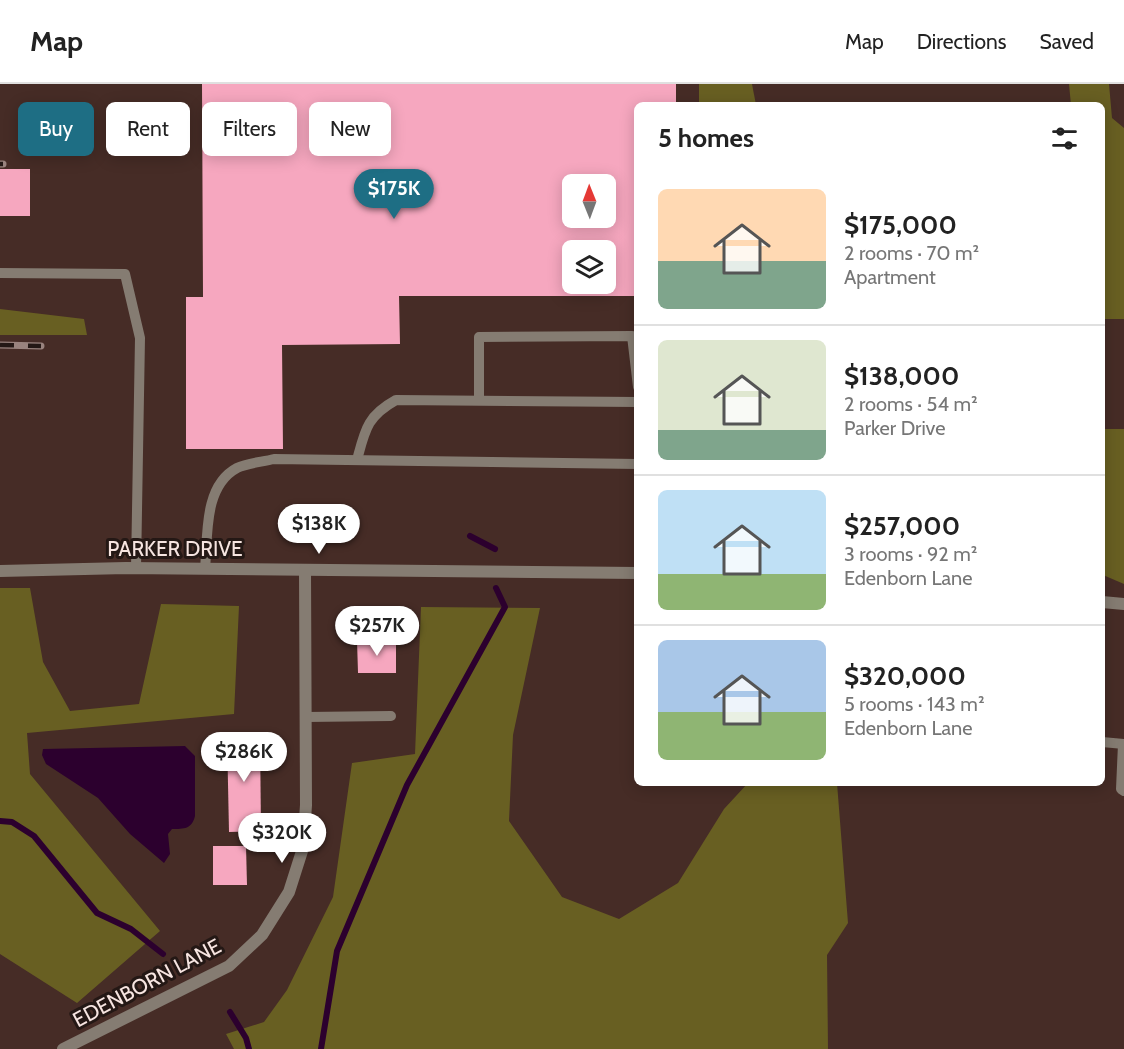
<!DOCTYPE html>
<html lang="en">
<head>
<meta charset="utf-8">
<style>
  body { margin:0; font-family:Cabin,sans-serif; background:#f2f2f2; color:#222; height:100vh; display:flex; flex-direction:column; font-size:22px; white-space:nowrap }
  * { box-sizing:border-box; margin:0 }
  p { font-size:20px; color:#767676 }
  .icon { flex:none; width:33px; height:33px; fill:none; stroke:currentColor; stroke-width:2; stroke-linecap:round; stroke-linejoin:round }
  .map { position:relative; flex:1; overflow:hidden }
  .details { position:absolute; left:634px; top:18px; width:471px; height:684px; display:flex; flex-direction:column; background:#fff; border-radius:9px; box-shadow:0 3px 15px #0003 }
  .details>* { flex:none }
  .hud { position:absolute; left:18px; top:18px; width:526px; height:54px; display:flex; gap:12px }
  .needle { width:39px; rotate:359deg }
  .buttons { position:absolute; left:562px; top:90px; display:grid; gap:12px }
  .buttons a { display:grid; place-items:center; width:54px; height:54px; border-radius:9px; background:#fff; box-shadow:0 3px 15px #0003; font-size:30px }
  .price { position:absolute; translate:-50% -51px; padding:0 14px; border-radius:21px; background:#fff; color:#222; font-size:20px; line-height:39px; filter:drop-shadow(0 2px 3px #0008) }
  .price::after { content:''; position:absolute; left:50%; top:36px; width:18px; height:14px; margin-left:-9px; background:inherit; clip-path:polygon(0 0,100% 0,50% 100%) }
  .price.on { background:#1e6e84; color:#fff }
  ul { padding:0; list-style:none }
  li { display:flex; align-items:center; gap:18px; height:150px; padding:0 24px }
  li+li { border-top:2px solid #e0e0e0 }
  li span { display:grid; place-items:center; flex:none; width:168px; height:120px; border-radius:9px; color:#555 }
  li>.icon { margin-inline-start:auto }
  span .icon { width:72px; height:72px; fill:#fffc; stroke-width:1 }
  li b { font-size:26px }
  h2 { display:flex; justify-content:space-between; align-items:center; height:72px; padding:0 24px; font-size:26px }
  .chip { padding:0 21px; border-radius:9px; background:#fff; box-shadow:0 3px 15px #0003; font-size:21px; line-height:54px }
  .chip.on { background:#1e6e84; color:#fff }
  header { display:flex; align-items:center; gap:36px; box-sizing:border-box; height:84px; padding:0 30px; background:#fff; border-bottom:2px solid #e0e0e0 }
  header strong { font-size:28px }
  nav { display:flex; gap:33px; margin-inline-start:auto; font-size:21px }
  .map>svg:first-child { display:block }
  .green { fill:#685f22 }
  .water { fill:#2c002e }
  .lines { fill:none; stroke-linecap:round; stroke-linejoin:round }
  .stream { stroke:#2c002e; stroke-width:6 }
  .building { fill:#f6a7bf; fill-rule:evenodd }
  .service { stroke:#857c72; stroke-width:10 }
  .minor { stroke:#857c72; stroke-width:12 }
  .rail-casing { stroke:#99837e; stroke-width:7 }
  .rail { stroke:#241815; stroke-width:4.5; stroke-dasharray:14; stroke-linecap:butt }
  .labels { text-anchor:middle; stroke-width:6; stroke-linejoin:round; paint-order:stroke }
  .street-label { font-size:21px; fill:#f7e5e1; stroke:#241815 }
</style>
</head>
<body>
<header>
<strong>Map</strong>
<nav><a>Map</a><a>Directions</a><a>Saved</a></nav>
</header>
<div class="map">
<svg width="1124" height="965" viewBox="0 0 1124 965">
  <rect width="100%" height="100%" fill="#462c26"/>
  <g class="green">
    <polygon points="699,0 752,0 756,21 699,21"/>
    <polygon points="1069,0 1109,0 1112,34 1124,44 1124,235 1103,235 1102,21 1071,21"/>
    <polygon points="0,225 84,235 87,251 0,251"/>
    <polygon points="1102,345 1124,345 1124,500 1103,491"/>
    <polygon points="0,504 30,504 43,578 70,627 139,620 161,520 239,522 234,630 27,649 30,690 160,847 77,919 0,870"/>
    <polygon points="421,523 540,524 513,651 509,737 562,813 619,835 678,799 724,725 748,699 837,699 848,839 827,871 828,965 234,965 226,950 264,938 287,906 333,813 352,679 415,670"/>
  </g>
  <path class="water" d="M185 662 195 672V732C192 745 184 745 172 745L168 750 170 770 164 779 130 750 98 714 46 680 42 671 43 665Z"/>
  <g class="lines">
    <g class="stream">
      <polyline points="470,452 495,465"/>
      <polyline points="0,737 12,738 34,752 97,829 131,845 163,870"/>
      <polyline points="230,928 246,954 249,965"/>
      <polyline points="321,965 337,867 407,701 505,523 496,504"/>
    </g>
  </g>
  <g class="building">
    <path d="M202 0H676V21H638V212H399L400 260 282 261 283 365H186V213H203ZM573 100H606V134H573ZM573 166H606V200H573Z"/>
    <rect x="0" y="85" width="30" height="47"/>
    <polygon points="396,556 396,589 358,589 357,557"/>
    <polygon points="260,651 261,747 229,748 227,652"/>
    <polygon points="213,762 246,762 247,801 213,801"/>
  </g>
  <g class="lines">
    <g class="service">
      <polyline points="0,189 125,190 140,254 136,484"/>
      <polyline points="479,316 479,253 632,252 638,303"/>
      <path d="M357 376C365 346 367 332 396 316L638 318"/>
      <path d="M205 485C208 453 203 402 237 384 247 379 262 378 274 375L638 380"/>
      <polyline points="306,633 391,632"/>
      <polyline points="1102,658 1124,660"/>
      <polyline points="1123,660 1121,705 1124,707"/>
    </g>
    <g class="minor">
      <polyline points="0,487 126,484 638,489"/>
      <polyline points="1102,518 1124,520"/>
      <polyline points="63,965 229,882 262,851 289,808 303,764 306,721 305,486"/>
    </g>
    <defs>
      <g id="rail">
        <polyline points="0,80 3,80"/>
        <polyline points="0,261 41,262"/>
      </g>
    </defs>
    <use href="#rail" class="rail-casing"/>
    <use href="#rail" class="rail"/>
  </g>
  <g class="labels">
    <g class="street-label">
      <text x="175" y="472">PARKER DRIVE</text>
      <text transform="translate(147 899) rotate(-28)" y="7">EDENBORN LANE</text>
    </g>
  </g>
</svg>
<div class="buttons">
<a><svg class="needle" viewBox="-14 -14 28 28"><path d="M0-13l5 13h-10z" fill="#e53935"/><path d="M0 13l5-13h-10z" fill="#767676"/></svg></a>
<a><svg class="icon" aria-label="layers" viewBox="0 0 24 24"><path d="M12 4l9 5-9 5-9-5zM3 14l9 5 9-5"/></svg></a>
</div>
<b class="price on" style="left:394px;top:136px">$175K</b>
<b class="price" style="left:319px;top:471px">$138K</b>
<b class="price" style="left:377px;top:573px">$257K</b>
<b class="price" style="left:244px;top:699px">$286K</b>
<b class="price" style="left:282px;top:780px">$320K</b>
<div class="hud">
<a class="chip on">Buy</a>
<a class="chip">Rent</a>
<a class="chip">Filters</a>
<a class="chip">New</a>
</div>
<section class="details">
<h2>5 homes<svg class="icon" aria-label="filters" viewBox="0 0 24 24"><path d="M4 7h16M4 17h16"/><circle cx="9" cy="7" r="2"/><circle cx="15" cy="17" r="2"/></svg></h2>
<ul>
<li><span style="background:linear-gradient(#ffd9b3 60%,#7fa58c 0)"><svg class="icon" aria-label="home" viewBox="0 0 24 24"><path d="M3 11l9-7 9 7M6 9v11h12V9"/></svg></span><div><b>$175,000</b><p>2 rooms · 70 m²</p><p>Apartment</p></div></li>
<li><span style="background:linear-gradient(#dfe7d0 75%,#7fa58c 0)"><svg class="icon" aria-label="home" viewBox="0 0 24 24"><path d="M3 11l9-7 9 7M6 9v11h12V9"/></svg></span><div><b>$138,000</b><p>2 rooms · 54 m²</p><p>Parker Drive</p></div></li>
<li><span style="background:linear-gradient(#bfe0f5 70%,#8fb573 0)"><svg class="icon" aria-label="home" viewBox="0 0 24 24"><path d="M3 11l9-7 9 7M6 9v11h12V9"/></svg></span><div><b>$257,000</b><p>3 rooms · 92 m²</p><p>Edenborn Lane</p></div></li>
<li><span style="background:linear-gradient(#a9c7e8 60%,#8fb573 0)"><svg class="icon" aria-label="home" viewBox="0 0 24 24"><path d="M3 11l9-7 9 7M6 9v11h12V9"/></svg></span><div><b>$320,000</b><p>5 rooms · 143 m²</p><p>Edenborn Lane</p></div></li>
</ul>
</section>
</div>
</body>
</html>
